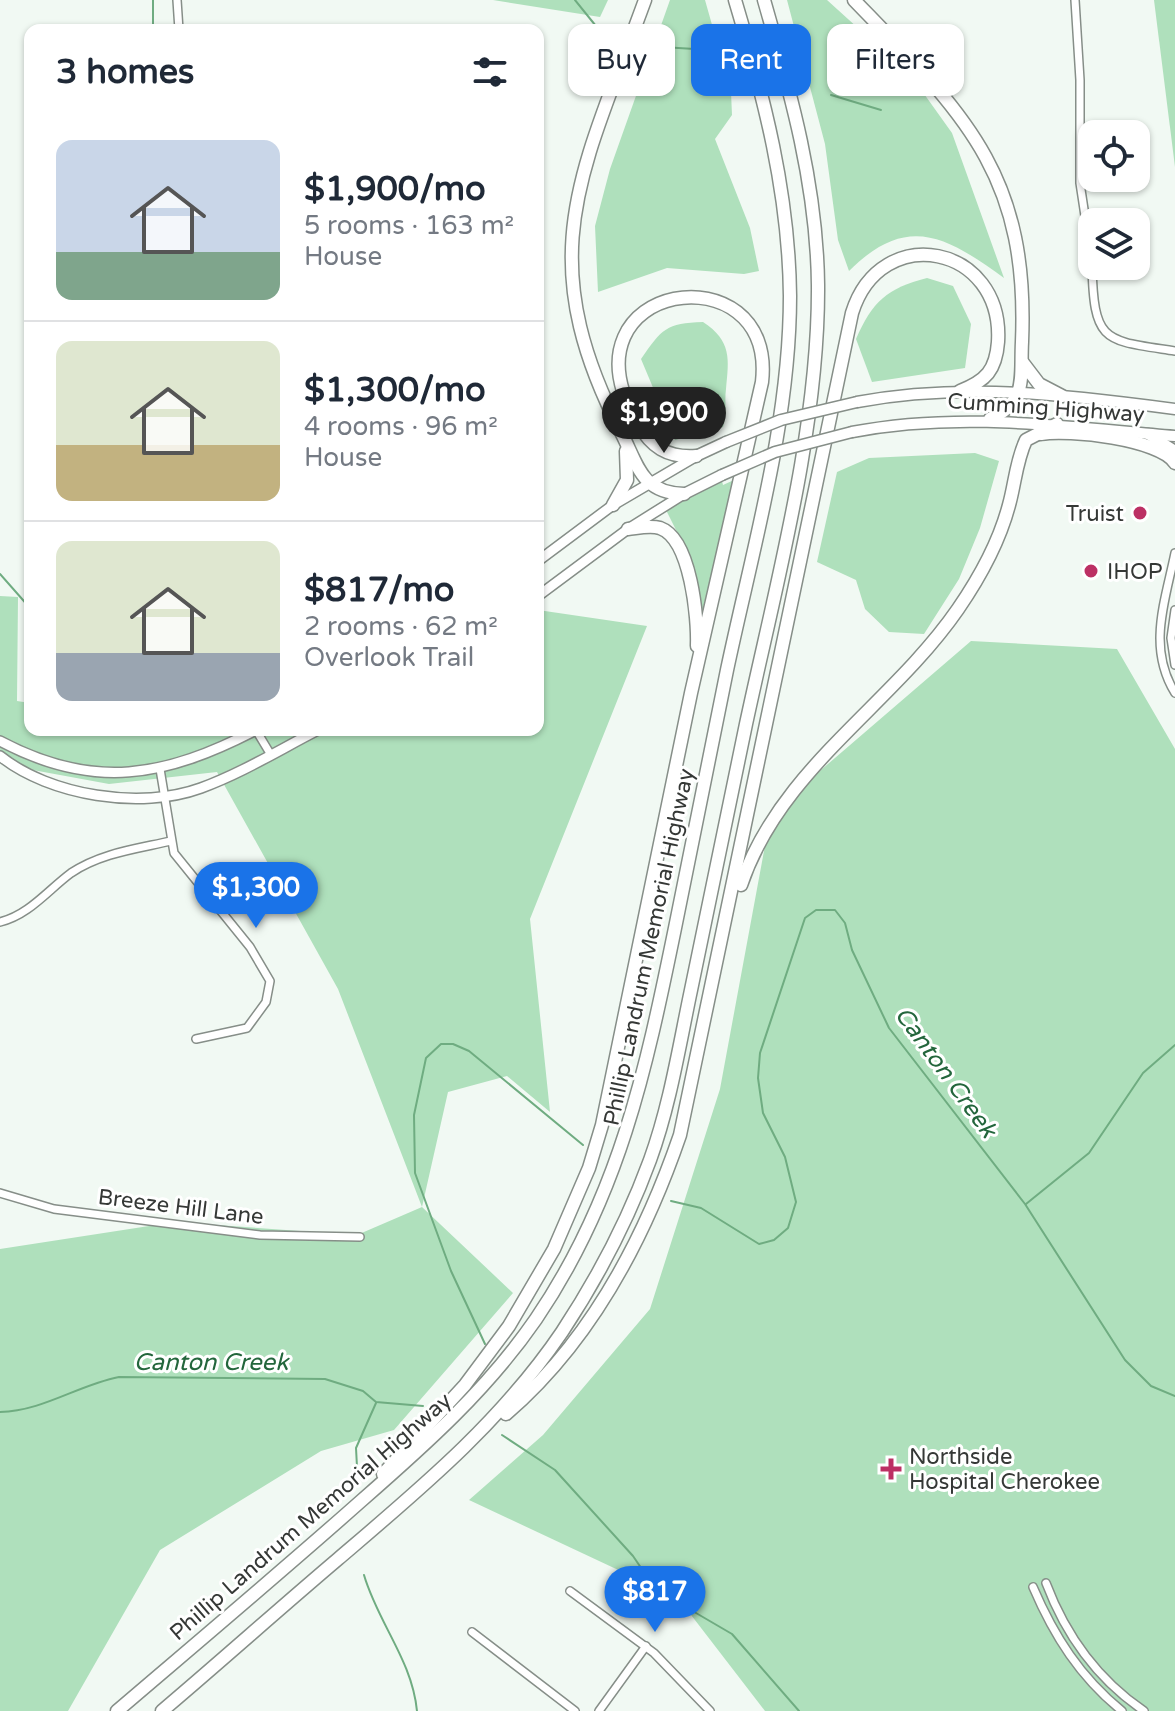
<!DOCTYPE html>
<html lang="en">
<head>
<meta charset="utf-8">
<style>
  body { margin:0; font-family:"Varela Round",sans-serif; background:#f2f2f3; color:#1f2937; height:100vh; display:flex; flex-direction:column; font-size:30px; white-space:nowrap }
  * { box-sizing:border-box; margin:0 }
  p { font-size:26px; color:#747a83 }
  .icon { flex:none; width:44px; height:44px; fill:none; stroke:currentColor; stroke-width:2; stroke-linecap:round; stroke-linejoin:round }
  .map { position:relative; flex:1; overflow:hidden }
  .sheet { position:absolute; left:24px; top:24px; width:520px; height:712px; display:flex; flex-direction:column; background:#fff; border-radius:16px; box-shadow:0 2px 6px #0004 }
  .sheet>* { flex:none }
  .top-card { position:absolute; left:568px; top:24px; width:486px; height:72px; display:flex; gap:16px }
  .fabs { position:absolute; left:1078px; top:120px; display:grid; gap:16px }
  .fabs a { display:grid; place-items:center; width:72px; height:72px; border-radius:16px; background:#fff; box-shadow:0 2px 6px #0004; font-size:40px }
  .price { position:absolute; translate:-50% -68px; padding:0 18px; border-radius:28px; background:#1a73e8; color:#fff; font-size:26px; line-height:52px; filter:drop-shadow(0 2px 4px #0008) }
  .price::after { content:''; position:absolute; left:50%; top:48px; width:24px; height:18px; margin-left:-12px; background:inherit; clip-path:polygon(0 0,100% 0,50% 100%) }
  .price.selected { background:#222; color:#fff }
  ul { padding:0; list-style:none }
  li { display:flex; align-items:center; gap:24px; height:200px; padding:0 32px }
  li+li { border-top:2px solid #e0e1e3 }
  li span { display:grid; place-items:center; flex:none; width:224px; height:160px; border-radius:16px; color:#555 }
  li>.icon { margin-inline-start:auto }
  span .icon { width:96px; height:96px; fill:#fffc; stroke-width:1 }
  li b { font-size:34px }
  h2 { display:flex; justify-content:space-between; align-items:center; height:96px; padding:0 32px; font-size:34px }
  .tag { padding:0 28px; border-radius:16px; background:#fff; box-shadow:0 2px 6px #0004; font-size:28px; line-height:72px }
  .tag.selected { background:#1a73e8; color:#fff }
  .map>svg:first-child { display:block }
  .green { fill:#afe0bc }
  .lines { fill:none; stroke-linecap:round; stroke-linejoin:round }
  .stream { stroke:#6fac81; stroke-width:2 }
  .street-casing { stroke:#868e88; stroke-width:10 }
  .secondary-casing { stroke:#868e88; stroke-width:12 }
  .primary-casing { stroke:#868e88; stroke-width:13 }
  .highway-casing { stroke:#868e88; stroke-width:15 }
  .street { stroke:#fff; stroke-width:7 }
  .secondary { stroke:#fff; stroke-width:9 }
  .primary { stroke:#fff; stroke-width:10 }
  .highway { stroke:#fff; stroke-width:12 }
  .primary-bridge-casing { stroke:#868e88; stroke-width:13; stroke-linecap:butt }
  .primary-bridge { stroke:#fff; stroke-width:10 }
  .poi-dot { fill:#bc3064; stroke:#fff; stroke-width:3 }
  .labels { text-anchor:middle; stroke-width:6; stroke-linejoin:round; paint-order:stroke }
  .street-label { font-size:22px; fill:#353836; stroke:#fff }
  .poi-label { font-size:22px; fill:#353836; stroke:#fff; text-anchor:start }
  .water-label { font-size:24px; font-style:italic; fill:#23663c; stroke:#fff }
</style>
</head>
<body>
<div class="map">
<svg width="1175" height="1711" viewBox="0 0 1175 1711">
  <rect width="100%" height="100%" fill="#f1f9f3"/>
  <g class="green">
    <polygon points="493,0 608,0 600,17"/>
    <polygon points="670,0 705,0 731,92 732,115 715,139 750,228 759,271 744,274 667,268 598,292 595,226 610,169"/>
    <path d="M787 0H827L912 77 952 133 1004 278C946 236 907 213 849 271L838 240 825 144Z"/>
    <polygon points="1154,0 1175,0 1175,167"/>
    <path d="M927 278 953 286 971 324 965 368 872 382 856 339C872 302 887 288 927 278Z"/>
    <path d="M703 322C732 341 729 359 726 389 724 404 728 412 723 427L675 440 641 359C662 329 666 323 703 322Z"/>
    <polygon points="975,453 999,461 980,528 959,579 924,634 889,632 865,609 856,580 817,562 837,472 869,458"/>
    <polygon points="734,480 701,617 681,540 666,510 722,481 723,485"/>
    <polygon points="0,596 18,597 17,701 30,703 30,730 538,730 538,610 647,626 530,919 550,1112 507,1076 448,1092 422,1207 513,1293 394,1430 321,1451 160,1550 68,1711 0,1711 0,1249 175,1222 357,1235 422,1207 338,989 217,772 109,784 11,766 0,759"/>
    <polygon points="971,641 1117,649 1175,749 1175,1711 765,1711 678,1598 469,1500 543,1435 650,1309 720,1089 771,813"/>
  </g>
  <g class="lines">
    <g class="stream">
      <polyline points="153,0 153,30"/>
      <polyline points="575,0 604,36"/>
      <polyline points="662,47 711,50"/>
      <polyline points="831,95 881,110"/>
      <polyline points="0,574 30,608"/>
      <polyline points="671,1201 701,1208 759,1244 774,1240 788,1228 796,1202 785,1157 763,1113 758,1078 760,1053 805,918 816,910 835,910 845,923 852,950 889,1028 1025,1204 1125,1360 1151,1386 1175,1396"/>
      <polyline points="1026,1204 1089,1153 1143,1073 1175,1045"/>
      <polyline points="485,1344 451,1271 415,1173 414,1115 426,1058 441,1044 453,1044 469,1051 583,1145"/>
      <path d="M0 1412C43 1411 78 1385 119 1377L325 1379 363 1391 376 1402 423 1406"/>
      <polyline points="502,1435 555,1470 633,1556 650,1581 672,1599 732,1634 799,1711"/>
      <polyline points="357,1467 356,1448 376,1403"/>
      <path d="M364 1575C378 1623 412 1660 417 1711"/>
    </g>
    <defs>
      <g id="street">
        <polyline points="177,0 179,30"/>
        <polyline points="1075,0 1080,80 1080,183 1092,262"/>
        <path d="M1092 266C1094 344 1104 340 1175 351"/>
        <path d="M1175 553C1165 602 1147 647 1175 693"/>
        <polyline points="1175,610 1171,638 1175,665"/>
        <polyline points="256,730 271,755"/>
        <polyline points="160,769 174,853 250,947 270,981 266,1002 247,1028 196,1039"/>
        <path d="M0 922C29 915 48 890 71 873 101 853 136 849 171 841"/>
        <polyline points="0,1193 54,1209 260,1235 360,1237"/>
        <path d="M1046 1583C1066 1636 1097 1679 1144 1711"/>
        <path d="M1033 1587C1054 1636 1080 1677 1122 1711"/>
        <polyline points="570,1591 654,1653 710,1711"/>
        <polyline points="472,1632 575,1711"/>
        <polyline points="599,1711 646,1646"/>
      </g>
      <g id="secondary">
        <polyline points="538,561 613,505 693,458"/>
        <polyline points="538,596 628,529 684,494"/>
        <path d="M0 741C94 791 165 777 256 730"/>
        <path d="M0 756C50 796 141 810 201 788 242 773 279 750 318 730"/>
      </g>
      <g id="primary">
        <path d="M857 402C964 382 1069 395 1175 409"/>
        <path d="M852 432C961 411 1066 427 1175 436"/>
        <polyline points="1148,434 1175,451"/>
        <polyline points="696,456 726,442"/>
        <polyline points="684,494 722,475"/>
      </g>
      <g id="highway">
        <path d="M645 0C583 171 529 254 621 432 638 465 641 493 684 494"/>
        <path d="M854 0C964 114 1029 173 1022 342 1020 379 1028 401 990 419"/>
        <polyline points="1023,363 1039,384 1062,396"/>
        <path d="M1041 434C1068 429 1160 439 1175 463"/>
        <polyline points="613,505 627,480 626,451"/>
        <path d="M628 529C638 528 650 525 660 528 691 539 698 618 697 646"/>
        <path d="M741 885C780 769 891 706 958 609 980 577 999 543 1009 505 1015 484 1016 461 1026 440L1057 424"/>
        <path d="M506 1414C590 1342 645 1237 680 1135L852 313C881 220 1004 245 998 342 996 370 986 381 960 391"/>
        <path d="M383 1474 465 1385 509 1326 554 1249 589 1168 602 1125 691 693 762 382C777 249 555 280 637 422 651 447 667 458 696 456"/>
        <path d="M117 1711C199 1641 281 1572 361 1501 425 1445 487 1390 536 1319 619 1197 646 1070 675 928 693 842 710 756 727 670 753 547 790 422 790 296 789 193 764 97 735 0"/>
        <path d="M162 1711C221 1661 279 1609 338 1559 420 1489 501 1422 562 1332 597 1279 628 1220 650 1160 670 1105 679 1047 691 990 710 902 727 813 746 724 776 584 819 428 818 285 817 186 791 94 764 0"/>
      </g>
    </defs>
    <use href="#street" class="street-casing"/>
    <use href="#secondary" class="secondary-casing"/>
    <use href="#primary" class="primary-casing"/>
    <use href="#highway" class="highway-casing"/>
    <use href="#street" class="street"/>
    <use href="#secondary" class="secondary"/>
    <use href="#primary" class="primary"/>
    <use href="#highway" class="highway"/>
    <defs>
      <g id="primary-bridge">
        <polyline points="726,442 781,420 857,402"/>
        <polyline points="722,475 775,452 852,432"/>
      </g>
    </defs>
    <use href="#primary-bridge" class="primary-bridge-casing"/>
    <use href="#primary-bridge" class="primary-bridge"/>
  </g>
  <g class="poi-dot">
    <circle cx="1140" cy="513" r="8"/>
    <circle cx="1091" cy="571" r="8"/>
    <path d="M887 1457h8v8h8v8h-8v8h-8v-8h-8v-8h8z"/>
  </g>
  <g class="labels">
    <g class="street-label">
      <text transform="translate(1046 407) rotate(4)" y="8">Cumming Highway</text>
      <text transform="translate(648 947) rotate(-78)" y="8">Phillip Landrum Memorial Highway</text>
      <text transform="translate(181 1206) rotate(7)" y="8">Breeze Hill Lane</text>
      <text transform="translate(310 1516) rotate(-41)" y="8">Phillip Landrum Memorial Highway</text>
    </g>
    <g class="poi-label">
      <text x="1124" y="521" text-anchor="end">Truist</text>
      <text x="1107" y="579">IHOP</text>
      <text x="909" y="1464">Northside<tspan x="909" dy="25">Hospital Cherokee</tspan></text>
    </g>
    <g class="water-label">
      <text transform="translate(946 1072) rotate(54)" y="8">Canton Creek</text>
      <text x="211" y="1370">Canton Creek</text>
    </g>
  </g>
</svg>
<div class="fabs">
<a><svg class="icon" aria-label="locate" viewBox="0 0 24 24"><circle cx="12" cy="12" r="6"/><path d="M12 2v4M12 18v4M2 12h4M18 12h4"/></svg></a>
<a><svg class="icon" aria-label="layers" viewBox="0 0 24 24"><path d="M12 4l9 5-9 5-9-5zM3 14l9 5 9-5"/></svg></a>
</div>
<b class="price selected" style="left:664px;top:455px">$1,900</b>
<b class="price" style="left:256px;top:930px">$1,300</b>
<b class="price" style="left:655px;top:1634px">$817</b>
<div class="top-card">
<a class="tag">Buy</a>
<a class="tag selected">Rent</a>
<a class="tag">Filters</a>
</div>
<section class="sheet">
<h2>3 homes<svg class="icon" aria-label="filters" viewBox="0 0 24 24"><path d="M4 7h16M4 17h16"/><circle cx="9" cy="7" r="2"/><circle cx="15" cy="17" r="2"/></svg></h2>
<ul>
<li><span style="background:linear-gradient(#c9d6e8 70%,#7fa58c 0)"><svg class="icon" aria-label="home" viewBox="0 0 24 24"><path d="M3 11l9-7 9 7M6 9v11h12V9"/></svg></span><div><b>$1,900/mo</b><p>5 rooms · 163 m²</p><p>House</p></div></li>
<li><span style="background:linear-gradient(#dfe7d0 65%,#c2b280 0)"><svg class="icon" aria-label="home" viewBox="0 0 24 24"><path d="M3 11l9-7 9 7M6 9v11h12V9"/></svg></span><div><b>$1,300/mo</b><p>4 rooms · 96 m²</p><p>House</p></div></li>
<li><span style="background:linear-gradient(#dfe7d0 70%,#9aa5b1 0)"><svg class="icon" aria-label="home" viewBox="0 0 24 24"><path d="M3 11l9-7 9 7M6 9v11h12V9"/></svg></span><div><b>$817/mo</b><p>2 rooms · 62 m²</p><p>Overlook Trail</p></div></li>
</ul>
</section>
</div>
</body>
</html>
